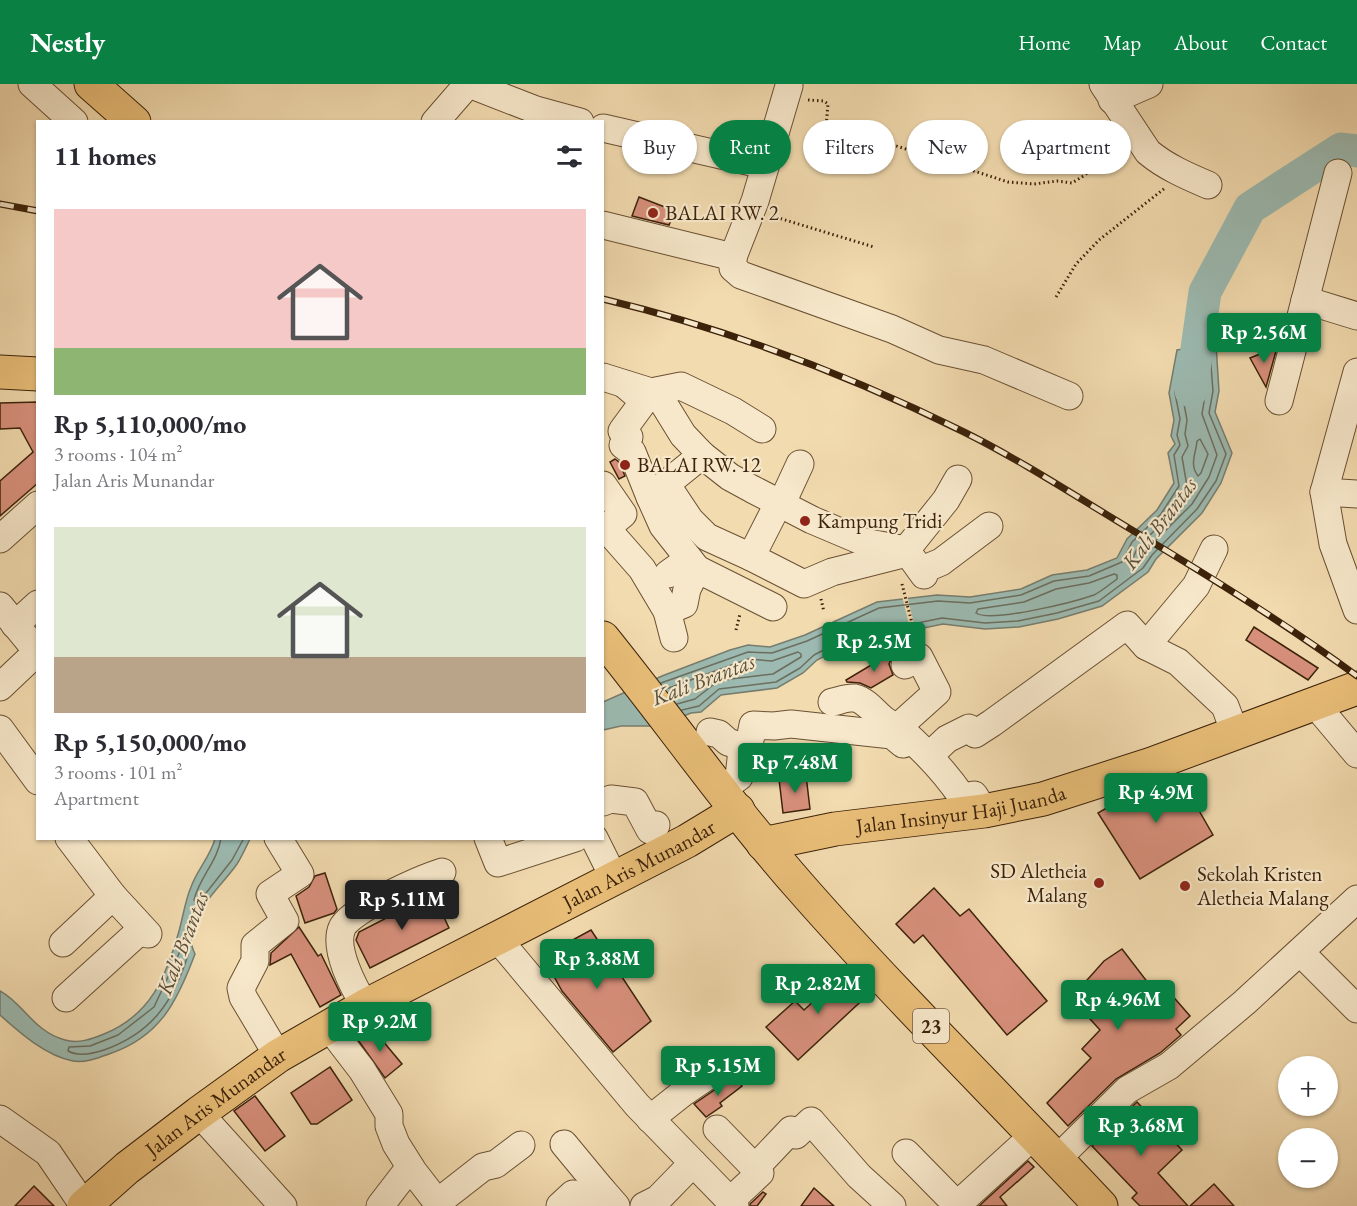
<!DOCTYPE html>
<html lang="en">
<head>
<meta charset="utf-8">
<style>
  body { margin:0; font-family:"EB Garamond",serif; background:#f7f7f7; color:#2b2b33; height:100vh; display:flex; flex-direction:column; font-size:22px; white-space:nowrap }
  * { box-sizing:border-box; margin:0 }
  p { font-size:20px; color:#7c7c81 }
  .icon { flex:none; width:33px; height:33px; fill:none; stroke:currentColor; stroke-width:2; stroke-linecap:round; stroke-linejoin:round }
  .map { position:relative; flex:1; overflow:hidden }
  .drawer { position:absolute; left:36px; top:36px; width:568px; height:720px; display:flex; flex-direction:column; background:#fff; border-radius:0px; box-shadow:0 2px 4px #0004 }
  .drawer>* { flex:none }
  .banner { position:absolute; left:622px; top:36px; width:570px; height:54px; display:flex; gap:12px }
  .tools { position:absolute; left:1278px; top:972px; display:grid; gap:12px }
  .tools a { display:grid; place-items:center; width:60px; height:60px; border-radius:50%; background:#fff; box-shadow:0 2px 4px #0004; font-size:30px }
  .price { position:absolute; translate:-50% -51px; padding:0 14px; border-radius:6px; background:#0b8043; color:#fff; font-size:20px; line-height:39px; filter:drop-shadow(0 2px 3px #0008) }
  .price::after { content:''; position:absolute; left:50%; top:36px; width:18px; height:14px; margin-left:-9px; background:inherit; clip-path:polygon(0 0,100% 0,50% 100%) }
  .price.on { background:#222; color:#fff }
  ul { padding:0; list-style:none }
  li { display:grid; align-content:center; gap:12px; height:318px; padding:0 18px }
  li span { display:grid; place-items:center; height:186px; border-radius:0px; color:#555 }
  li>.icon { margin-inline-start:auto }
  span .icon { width:108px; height:108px; fill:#fffc; stroke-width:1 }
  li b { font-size:26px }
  h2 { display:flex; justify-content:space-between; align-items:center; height:72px; padding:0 18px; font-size:26px }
  .tag { padding:0 21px; border-radius:27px; background:#fff; box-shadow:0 2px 4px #0004; font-size:21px; line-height:54px }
  .tag.on { background:#0b8043; color:#fff }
  header { display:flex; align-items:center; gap:36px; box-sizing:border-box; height:84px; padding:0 30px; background:#0b8043; color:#fff }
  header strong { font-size:28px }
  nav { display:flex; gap:33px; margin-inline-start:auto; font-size:21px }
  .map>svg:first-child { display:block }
  .water { fill:#9cbab1; stroke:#767d6e; stroke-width:1.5 }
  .pier { fill:#f2dbaf }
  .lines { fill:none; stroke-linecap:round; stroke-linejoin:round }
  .shore { stroke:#6c6e5e; stroke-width:1.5 }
  .river { stroke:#9cbab1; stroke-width:33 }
  .building { fill:#d8907c; stroke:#3c220a; stroke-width:1.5 }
  .minor-casing { stroke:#6a5033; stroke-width:29 }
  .major-casing { stroke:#3c220a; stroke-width:35 }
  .highway-casing { stroke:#3c220a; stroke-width:35 }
  .path { stroke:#3c220a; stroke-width:3; stroke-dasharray:1.5 3; stroke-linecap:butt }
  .minor { stroke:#f7e8cb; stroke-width:27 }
  .major { stroke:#e9be78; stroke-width:33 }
  .highway { stroke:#e9be78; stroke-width:33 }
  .rail-casing { stroke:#3c220a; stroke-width:7 }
  .rail { stroke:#f7e8cb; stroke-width:4.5; stroke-dasharray:14; stroke-linecap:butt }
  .poi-dot { fill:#8f2418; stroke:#f7e8cb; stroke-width:2 }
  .labels { text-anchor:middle; stroke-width:4.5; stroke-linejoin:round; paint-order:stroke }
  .shield { fill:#f7e8cb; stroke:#745d44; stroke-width:1.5 }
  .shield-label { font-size:20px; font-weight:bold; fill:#3c220a }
  .poi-label { font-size:21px; fill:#3c220a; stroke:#f7e8cb; text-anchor:start }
  .street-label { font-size:21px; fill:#3c220a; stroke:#f7e8cb }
  .water-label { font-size:22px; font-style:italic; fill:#59503c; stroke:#f7e8cb }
</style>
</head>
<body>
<header>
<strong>Nestly</strong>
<nav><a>Home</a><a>Map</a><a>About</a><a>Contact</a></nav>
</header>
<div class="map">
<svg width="1357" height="1122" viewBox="0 0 1357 1122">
  <rect width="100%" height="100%" fill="#f2dbaf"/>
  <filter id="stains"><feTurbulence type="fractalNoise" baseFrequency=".00333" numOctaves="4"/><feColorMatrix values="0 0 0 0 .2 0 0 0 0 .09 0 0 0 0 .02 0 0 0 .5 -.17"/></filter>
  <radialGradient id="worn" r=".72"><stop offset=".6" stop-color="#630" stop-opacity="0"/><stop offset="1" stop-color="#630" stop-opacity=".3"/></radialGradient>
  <g class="water">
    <polygon points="1216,260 1219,307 1215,328 1232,369 1221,399 1202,429 1156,475 1148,488 1102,522 1058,535 1019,543 985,545 943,540 850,559 817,576 803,589 777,604 721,611 701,628 691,629 659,642 621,642 603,646 603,618 662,592 730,566 748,561 770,563 805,551 877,518 937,511 970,513 1021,505 1052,491 1087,486 1117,474 1127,455 1157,426 1174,399 1168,369 1175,360 1171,352 1174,336 1169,309 1177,266"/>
    <path d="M215 755H250C246 763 242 772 237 780 220 805 178 837 195 870 177 918 160 953 109 970 98 974 85 979 73 977 46 972 20 949 0 931V907C24 920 33 947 65 956 78 960 92 955 104 950 151 931 166 893 179 847 183 833 185 817 191 803 197 786 210 773 215 755Z"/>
  </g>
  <polygon class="pier" points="907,511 916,548 911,549 902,512"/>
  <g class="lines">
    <g class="shore">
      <polygon points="1201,276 1203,278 1206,306 1202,330 1217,371 1209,393 1192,420 1146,466 1138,479 1133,481 1131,478 1138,463 1168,433 1187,402 1182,373 1188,362 1185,350 1187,336 1182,309 1188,279"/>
      <path d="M1200 355 1208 370 1201 389 1198 392C1189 380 1196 370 1197 357Z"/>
      <path d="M1114 490 1117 491V495C1110 500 1102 507 1094 511 1074 518 991 539 976 529L978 525 1024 518 1056 505 1089 499Z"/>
      <polyline points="661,599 748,568 772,569 807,557 879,524 938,517 970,519 1021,511 1054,497 1089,492 1122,478 1132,458 1161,430 1179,402 1174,371 1180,361 1177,351 1180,335 1175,309 1182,273 1184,271 1207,267 1210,269 1213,307 1209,329 1226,370 1216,397 1197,425 1152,471 1143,484 1099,517 1057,529 1018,537 985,539 942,534 849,553 814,571 800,584 776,598 719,605 699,622 682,626"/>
      <polyline points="666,605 748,575 772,577 798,568 801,570 801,573 773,590 731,595 717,598 695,615 677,620"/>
      <path d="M221 754C218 777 199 794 194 816L196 819 199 818 232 776 244 754"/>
      <path d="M182 863 185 864 188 871C173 918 152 949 104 966 92 970 79 973 68 967L69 963 90 962 118 951 154 923Z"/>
    </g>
    <polyline class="river" points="1191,307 1205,208 1250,124 1341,65 1357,67"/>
  </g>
  <g class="building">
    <polygon points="639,113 675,127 669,141 632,132"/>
    <polygon points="1270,266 1276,267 1266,303 1250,274"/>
    <polygon points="38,318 38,399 0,432 0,397 33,368 20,344 0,345 0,319"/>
    <polygon points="615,375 619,378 625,392 619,395 610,378"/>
    <polygon points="1254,543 1318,584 1308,596 1246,556"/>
    <polygon points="898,565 892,573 889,580 893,591 871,604 860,599 847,598 846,596"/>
    <polygon points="1178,690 1213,751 1140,795 1098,729 1142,703"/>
    <polygon points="806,691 810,725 783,729 779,695"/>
    <polygon points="325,789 337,825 334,829 305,839 296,812 309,803 315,792"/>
    <polygon points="934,804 960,832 969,825 1047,917 1007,951 923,851 914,859 896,840"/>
    <polygon points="433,810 449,844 370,884 356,856 359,848"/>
    <polygon points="299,843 318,872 321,870 341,911 320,923 291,870 270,881 271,869"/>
    <polygon points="591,846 651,937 613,968 562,907 543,872"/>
    <polygon points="1122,865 1155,908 1163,901 1190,932 1176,945 1181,951 1160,969 1116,995 1068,1042 1047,1019 1091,974 1082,965 1100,946 1071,914 1104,877"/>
    <polygon points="849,885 871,908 798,976 766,943 795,917 804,926"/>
    <polygon points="372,944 402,980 385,994 358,956"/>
    <polygon points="330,983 352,1016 317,1040 311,1040 291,1009"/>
    <polygon points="735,992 742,1002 720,1019 722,1022 706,1033 694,1020"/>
    <polygon points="255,1012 285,1052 265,1067 234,1027"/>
    <polygon points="1137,1018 1182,1066 1158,1089 1188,1122 1140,1122 1132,1114 1137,1109 1092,1062"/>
    <polygon points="1028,1077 1034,1083 1000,1113 1007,1122 979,1122"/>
    <polygon points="1214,1100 1234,1122 1190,1122"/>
    <polygon points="34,1102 54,1122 15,1122"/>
    <polygon points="814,1104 834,1122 801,1122"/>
    <polygon points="763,1108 766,1110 757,1122 750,1122 750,1120"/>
  </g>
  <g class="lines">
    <defs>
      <g id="minor">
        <polyline points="32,0 74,38"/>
        <polyline points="469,0 536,26 580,38"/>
        <path d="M1103 0 1148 68C1166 83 1187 92 1208 101"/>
        <polyline points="1112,16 1149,0"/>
        <polyline points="435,38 468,0"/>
        <polyline points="603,44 765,81"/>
        <polyline points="603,141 733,173 733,184 741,191 892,245 939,266 984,276 1069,312"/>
        <polyline points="733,173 755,117 789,2"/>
        <polyline points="1305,216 1357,232"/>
        <polyline points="1357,288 1324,408 1333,460 1357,526"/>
        <polyline points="603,293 651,308 662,317 683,351 702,371 730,393 752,405 812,436 864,458 906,466 924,491"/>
        <polyline points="624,300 644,317 622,347 629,353 623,361 632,368 650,413"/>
        <polyline points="651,308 681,302 733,327 762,345"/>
        <polyline points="1279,317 1338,89"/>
        <polyline points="702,371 650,413 663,442 697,485 773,523"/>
        <polyline points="666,400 690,436 707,453 751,473"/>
        <polyline points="603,401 623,430 606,444 642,485 667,527 674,554"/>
        <polyline points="1324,408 1357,410"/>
        <polyline points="778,420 751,473 804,500 832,488 903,470"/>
        <polyline points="781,421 800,380"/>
        <polyline points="0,455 38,421"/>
        <polyline points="906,466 946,416 958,395"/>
        <polyline points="922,486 941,478 989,442"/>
        <polyline points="668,490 689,475"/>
        <polyline points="0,522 37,567"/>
        <polyline points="667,527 684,520 687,505 697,485"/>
        <polyline points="15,541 38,520"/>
        <polyline points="1146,562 1196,502 1214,465"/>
        <polyline points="0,603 38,567"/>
        <path d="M832 618C839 617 847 613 855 614 867 617 875 629 884 636 889 640 895 641 900 645 923 665 945 688 962 713L974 711 984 727"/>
        <polyline points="1315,620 1357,670"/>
        <polyline points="898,643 937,608 919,573 905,581"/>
        <polyline points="0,645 38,697"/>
        <polyline points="710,648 719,650 728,658 743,663"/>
        <polyline points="750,656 753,641 774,642 791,640 892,651 903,660"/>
        <polyline points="929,672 947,655 969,644 975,650 992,639 1127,541 1146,562 1178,578 1225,622 1235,649"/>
        <polyline points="722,705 739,693 742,666"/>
        <polyline points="603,718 611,715 635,718 650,746 656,741"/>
        <polyline points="69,754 113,812 148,850"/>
        <polyline points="278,754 300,790 270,810 285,837 255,861 255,877 241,904 243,913 278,972"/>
        <polyline points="488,754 498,779 575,754"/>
        <polyline points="594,754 614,794"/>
        <polyline points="497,854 637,1021 735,1122"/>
        <polyline points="63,859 113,812"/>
        <polyline points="1300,868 1357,925"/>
        <polyline points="66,914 142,845"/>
        <path d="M365 922C354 904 333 865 342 844 349 826 423 794 442 788"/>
        <polyline points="329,943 362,986 389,1030 389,1042 396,1060 413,1087 440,1122"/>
        <polyline points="199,1029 283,1122"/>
        <polyline points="0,1035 48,1069 84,1122"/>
        <polyline points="650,1035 684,1008 725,980"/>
        <polyline points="717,1045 755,1084"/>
        <polyline points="564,1060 602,1106"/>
        <polyline points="906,1069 957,1121"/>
        <polyline points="1057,1075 1127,1006 1169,982 1245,918 1357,815"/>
        <polyline points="730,1117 760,1089 755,1084 791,1046 796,1051 811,1037 859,1092 892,1122"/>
        <polyline points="437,1119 483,1083 496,1080 521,1061"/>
        <polyline points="380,1122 410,1083"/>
        <polyline points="560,1122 573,1110 584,1122 602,1106 616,1122"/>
        <polyline points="644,1122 658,1115 693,1079"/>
        <polyline points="956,1122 1034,1051"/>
      </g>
      <g id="major">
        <polyline points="0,288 38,290"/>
        <path id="s1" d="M763 760 835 745 984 727 1043 715 1152 680 1357 604"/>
        <path id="s2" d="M84 1122 127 1084 199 1029 278 972 365 922 687 757 738 726"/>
      </g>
      <g id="highway">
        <polyline points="91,0 134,38"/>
        <path d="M603 554C670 637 732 726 803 806 898 914 1002 1016 1101 1122"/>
      </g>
    </defs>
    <use href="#minor" class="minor-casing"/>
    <use href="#major" class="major-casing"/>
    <use href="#highway" class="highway-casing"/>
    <g class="path">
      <polyline points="808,16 824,17 828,20 826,43 847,46 1008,98 1034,100 1057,97 1072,99 1085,91 1116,59"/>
      <polyline points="772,132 874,163"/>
      <polyline points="1056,213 1076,180 1099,156 1165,104"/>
      <polyline points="902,500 915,551"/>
      <polyline points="821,515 824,528"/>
      <polyline points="736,546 740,530"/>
    </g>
    <use href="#minor" class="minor"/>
    <use href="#major" class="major"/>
    <use href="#highway" class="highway"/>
    <defs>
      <g id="rail">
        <polyline points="0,120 38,127"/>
        <path d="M603 215C728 245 849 291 964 348 1022 377 1077 413 1132 446 1209 492 1285 539 1357 592"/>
      </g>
    </defs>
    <use href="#rail" class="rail-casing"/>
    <use href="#rail" class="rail"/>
  </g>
  <g class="poi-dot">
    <circle cx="653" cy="129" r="6"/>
    <circle cx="625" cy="381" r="6"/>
    <circle cx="805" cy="437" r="6"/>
    <circle cx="1099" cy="799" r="6"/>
    <circle cx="1185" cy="802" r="6"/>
  </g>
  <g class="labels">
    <rect class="shield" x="913" y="925" width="36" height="34" rx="4.5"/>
    <g class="shield-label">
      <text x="931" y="949">23</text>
    </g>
    <g class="poi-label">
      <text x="665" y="136">BALAI RW. 2</text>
      <text x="637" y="388">BALAI RW. 12</text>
      <text x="817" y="444">Kampung Tridi</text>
      <text x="1087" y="794" text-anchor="end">SD Aletheia<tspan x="1087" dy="24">Malang</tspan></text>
      <text x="1197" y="797">Sekolah Kristen<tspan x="1197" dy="24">Aletheia Malang</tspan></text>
    </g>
    <g class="street-label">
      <text dy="7" stroke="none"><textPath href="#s1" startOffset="201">Jalan Insinyur Haji Juanda</textPath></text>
      <text dy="7" stroke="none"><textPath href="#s2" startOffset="654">Jalan Aris Munandar</textPath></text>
      <text dy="7" stroke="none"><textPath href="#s2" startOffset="168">Jalan Aris Munandar</textPath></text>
    </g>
    <g class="water-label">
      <text transform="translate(1159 439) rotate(-53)" y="8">Kali Brantas</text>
      <text transform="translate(703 595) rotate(-21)" y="8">Kali Brantas</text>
      <text transform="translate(182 859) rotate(-69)" y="8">Kali Brantas</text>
    </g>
  </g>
  <rect width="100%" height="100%" filter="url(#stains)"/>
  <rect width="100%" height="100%" fill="url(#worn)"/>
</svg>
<div class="tools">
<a>+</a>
<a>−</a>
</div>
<b class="price" style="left:1264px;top:280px">Rp 2.56M</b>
<b class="price" style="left:874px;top:589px">Rp 2.5M</b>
<b class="price" style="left:795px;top:710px">Rp 7.48M</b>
<b class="price" style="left:1156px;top:740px">Rp 4.9M</b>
<b class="price on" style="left:402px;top:847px">Rp 5.11M</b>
<b class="price" style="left:597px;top:906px">Rp 3.88M</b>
<b class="price" style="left:818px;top:931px">Rp 2.82M</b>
<b class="price" style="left:1118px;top:947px">Rp 4.96M</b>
<b class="price" style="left:380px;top:969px">Rp 9.2M</b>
<b class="price" style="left:718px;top:1013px">Rp 5.15M</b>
<b class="price" style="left:1141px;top:1073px">Rp 3.68M</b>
<div class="banner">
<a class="tag">Buy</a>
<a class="tag on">Rent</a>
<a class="tag">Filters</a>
<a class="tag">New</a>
<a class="tag">Apartment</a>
</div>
<section class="drawer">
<h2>11 homes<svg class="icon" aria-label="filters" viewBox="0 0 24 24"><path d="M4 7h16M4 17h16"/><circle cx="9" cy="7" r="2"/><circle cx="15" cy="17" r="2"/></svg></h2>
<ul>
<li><span style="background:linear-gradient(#f6c9c9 75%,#8fb573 0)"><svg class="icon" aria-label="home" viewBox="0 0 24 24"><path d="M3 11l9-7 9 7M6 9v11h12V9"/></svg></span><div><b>Rp 5,110,000/mo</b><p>3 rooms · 104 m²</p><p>Jalan Aris Munandar</p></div></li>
<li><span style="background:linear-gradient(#dfe7d0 70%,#b9a48a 0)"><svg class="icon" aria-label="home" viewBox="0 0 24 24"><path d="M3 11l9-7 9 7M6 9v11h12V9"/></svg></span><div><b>Rp 5,150,000/mo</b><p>3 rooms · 101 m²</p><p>Apartment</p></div></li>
</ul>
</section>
</div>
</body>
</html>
